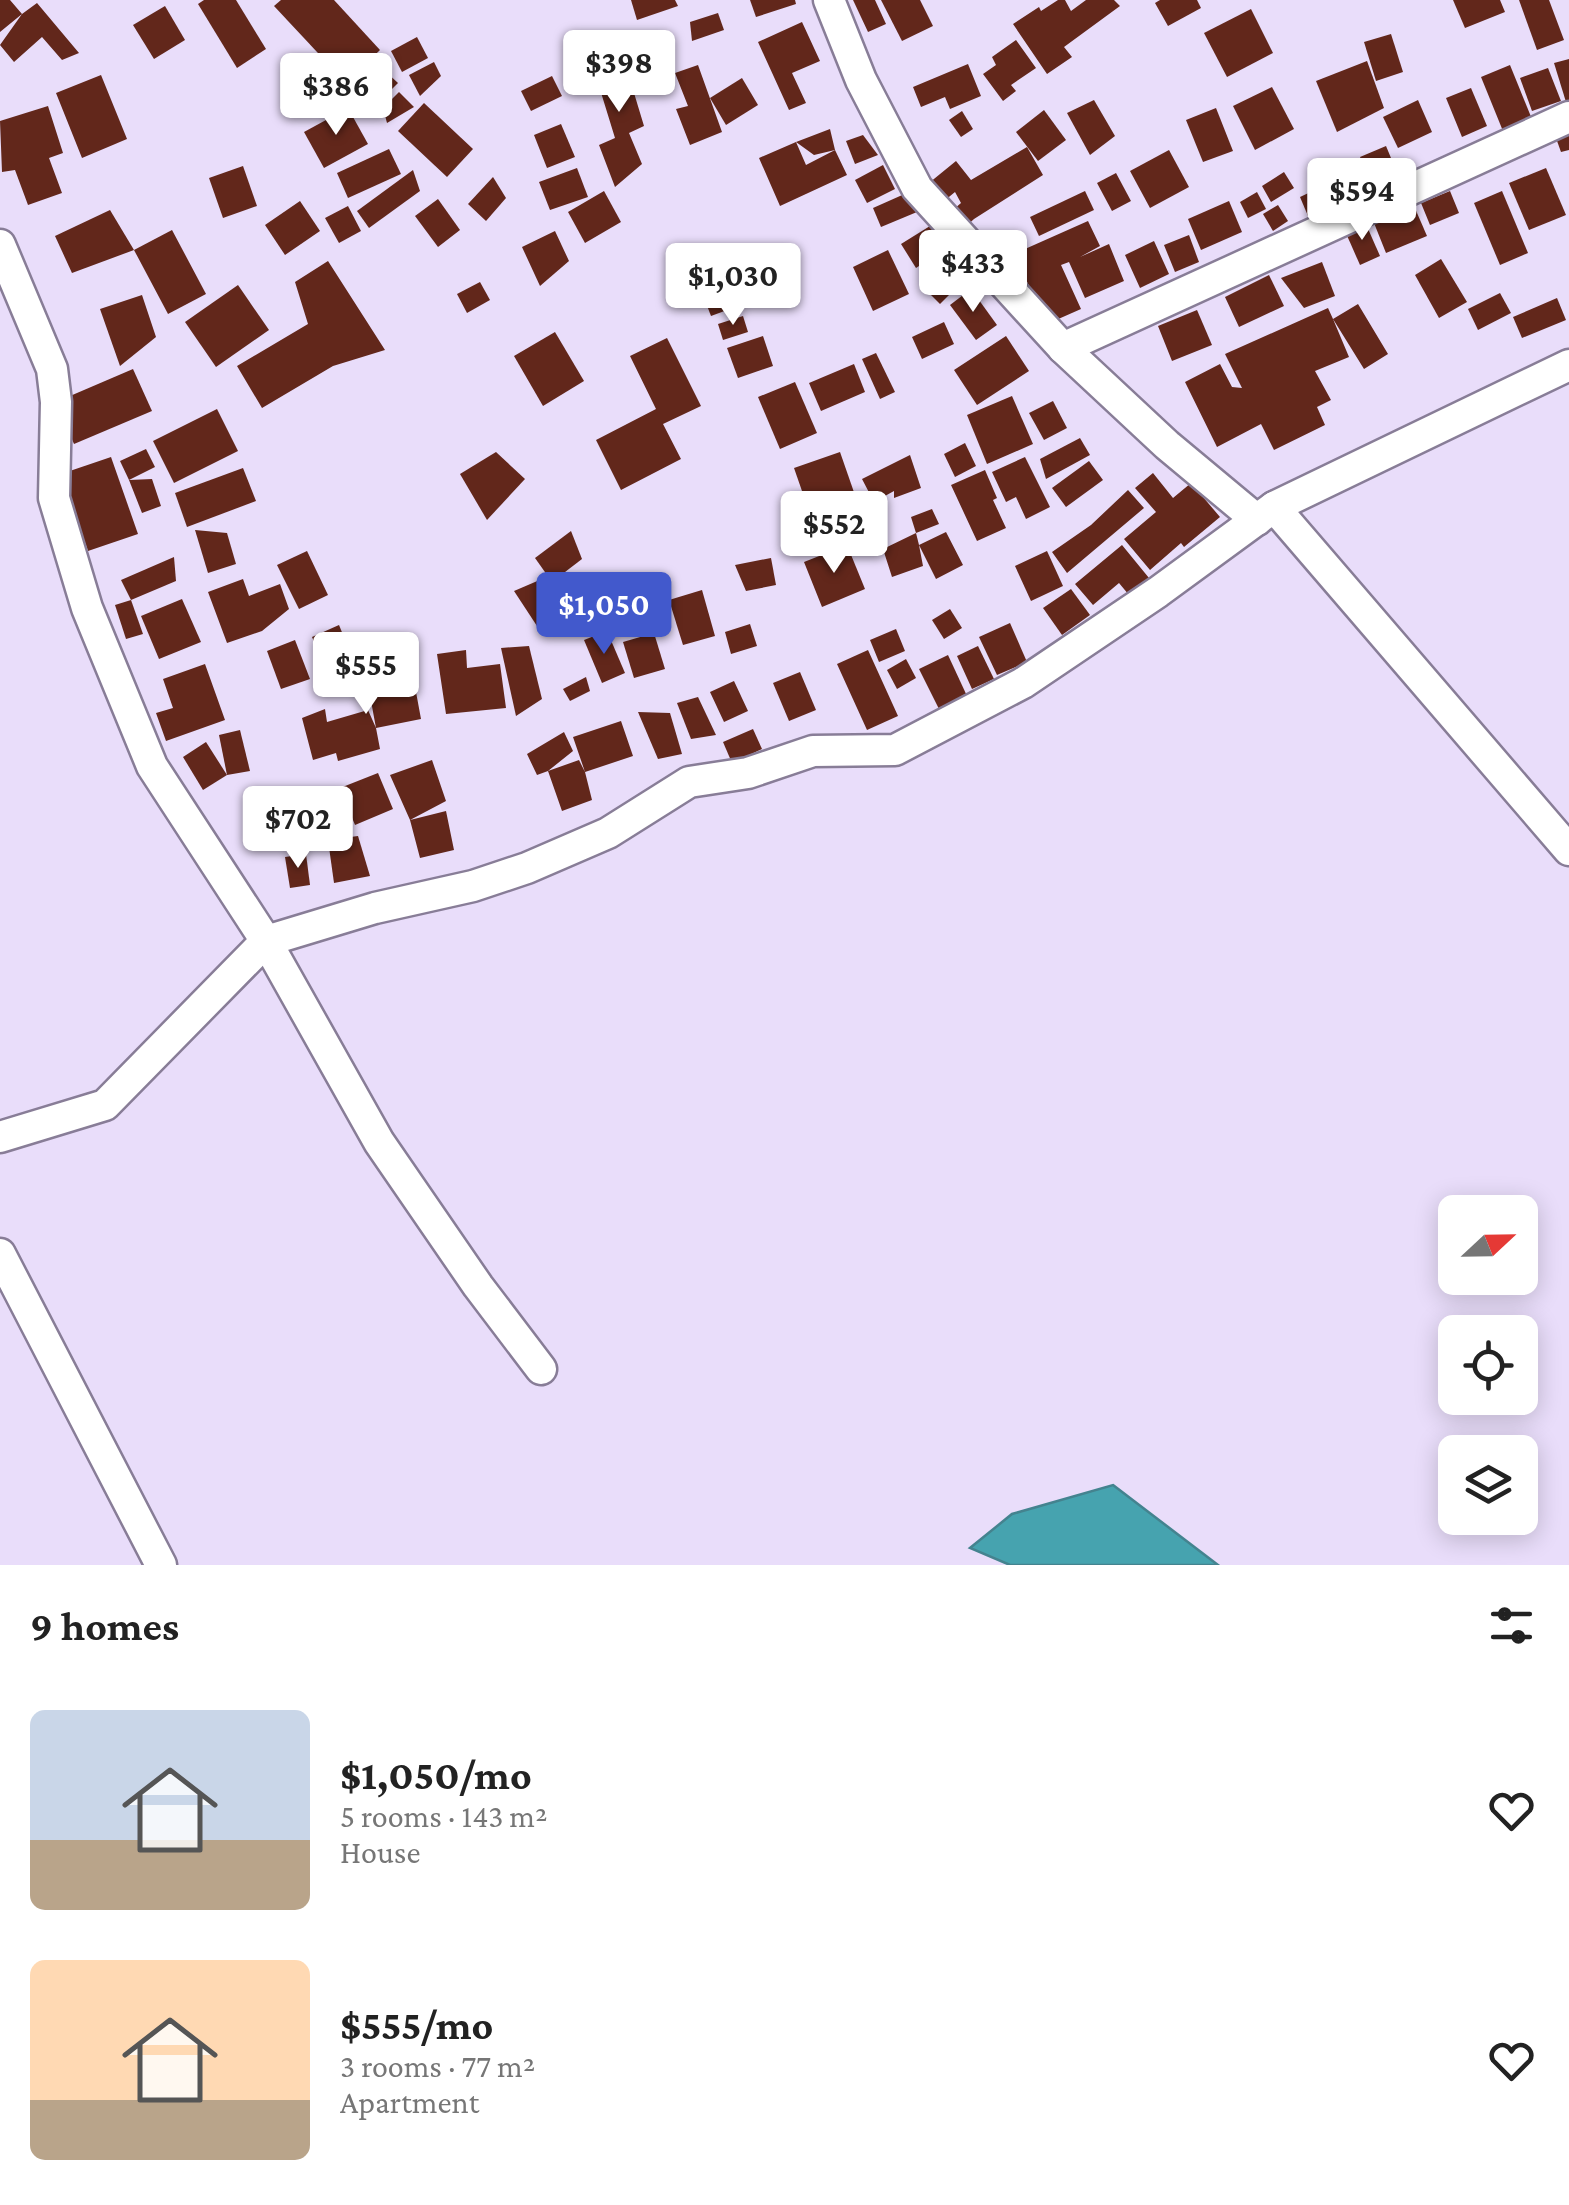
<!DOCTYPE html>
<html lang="en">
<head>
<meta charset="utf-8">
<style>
  body { margin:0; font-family:"Crimson Pro",serif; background:#f2f2f2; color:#222; height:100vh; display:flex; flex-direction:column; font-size:38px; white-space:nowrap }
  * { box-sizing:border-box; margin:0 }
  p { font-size:32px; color:#767676 }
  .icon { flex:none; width:55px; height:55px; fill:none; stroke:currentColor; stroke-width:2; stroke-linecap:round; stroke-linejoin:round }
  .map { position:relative; height:1565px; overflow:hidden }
  .side { display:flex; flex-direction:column; background:#fff; flex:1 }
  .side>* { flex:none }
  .needle { width:65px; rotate:68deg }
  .buttons { position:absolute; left:1438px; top:1195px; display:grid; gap:20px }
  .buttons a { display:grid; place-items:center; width:100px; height:100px; border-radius:15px; background:#fff; box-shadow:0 5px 25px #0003; font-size:50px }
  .price { position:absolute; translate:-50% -85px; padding:0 22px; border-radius:10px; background:#fff; color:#222; font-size:32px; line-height:65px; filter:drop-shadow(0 2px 5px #0008) }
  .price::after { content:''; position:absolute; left:50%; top:60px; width:30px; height:22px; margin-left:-15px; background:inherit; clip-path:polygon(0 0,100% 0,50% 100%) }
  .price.on { background:#4259cc; color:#fff }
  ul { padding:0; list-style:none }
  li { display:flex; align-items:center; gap:30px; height:250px; padding:0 30px }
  li span { display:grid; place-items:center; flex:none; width:280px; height:200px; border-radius:15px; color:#555 }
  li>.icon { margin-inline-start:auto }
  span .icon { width:120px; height:120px; fill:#fffc; stroke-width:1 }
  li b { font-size:42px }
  h2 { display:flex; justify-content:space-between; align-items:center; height:120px; padding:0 30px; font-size:42px }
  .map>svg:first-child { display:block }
  .water { fill:#46a3af; stroke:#44838f; stroke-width:2.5 }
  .building { fill:#62271b }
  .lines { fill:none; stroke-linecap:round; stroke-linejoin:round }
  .street-casing { stroke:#887d97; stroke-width:35 }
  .street { stroke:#fff; stroke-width:30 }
</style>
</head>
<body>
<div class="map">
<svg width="1569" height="1565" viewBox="0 0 1569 1565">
  <rect width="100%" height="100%" fill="#e9ddfa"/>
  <polygon class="water" points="1113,1485 1218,1565 1010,1565 970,1548 1012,1514"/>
  <g class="building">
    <polygon points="0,0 10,0 22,14 37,3 79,53 62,60 42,37 14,62 0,45 22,14 0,32"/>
    <polygon points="204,0 236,0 266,49 237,68 198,4"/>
    <polygon points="281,0 334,0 380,50 346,83 274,6"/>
    <polygon points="631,0 675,0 678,6 637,20"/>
    <polygon points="750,0 795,0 796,4 756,17"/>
    <polygon points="853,0 875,0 886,24 868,32"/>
    <polygon points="881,0 920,0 933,26 902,41"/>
    <polygon points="1058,0 1065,0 1071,11 1086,0 1114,0 1120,6 1064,47 1072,57 1047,74 1013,24 1039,7 1041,11"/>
    <polygon points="1160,0 1197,0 1201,8 1168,26 1155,3"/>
    <polygon points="1453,0 1500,0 1505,12 1465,28"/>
    <polygon points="1519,0 1549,0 1564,40 1537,50"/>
    <polygon points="165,6 185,40 154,59 133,25"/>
    <polygon points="1251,9 1273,53 1227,77 1204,33"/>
    <polygon points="718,13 724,30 692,41 690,22"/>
    <polygon points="802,22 820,61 792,73 806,103 789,110 758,42"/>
    <polygon points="1391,34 1403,72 1376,81 1364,42"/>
    <polygon points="417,37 428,58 402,72 391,51"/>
    <polygon points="1016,40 1036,68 1011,85 1016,91 1003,101 983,74 996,65 992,57"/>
    <polygon points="621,50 644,126 629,133 642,164 615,187 599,145 615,138 591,60"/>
    <polygon points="1569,59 1569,101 1566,102 1554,63"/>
    <polygon points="1367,61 1384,108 1337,132 1316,81"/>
    <polygon points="434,62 441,76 420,96 409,75"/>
    <polygon points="968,64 981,96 950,109 945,97 921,107 913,87"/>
    <polygon points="698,65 722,132 690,145 676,109 688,106 675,73"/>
    <polygon points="1510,65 1536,129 1507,141 1481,77"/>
    <polygon points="1548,68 1561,101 1532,111 1520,78"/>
    <polygon points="385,71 398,83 374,107 361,94"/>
    <polygon points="101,75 127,139 82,158 56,93"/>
    <polygon points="552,76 562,96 531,111 521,91"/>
    <polygon points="742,78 758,105 726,125 710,98"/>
    <polygon points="1272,87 1294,129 1255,150 1233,106"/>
    <polygon points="1471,88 1487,126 1462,137 1446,98"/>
    <polygon points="399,92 414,107 387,123 383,108"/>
    <polygon points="1094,100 1115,136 1090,155 1067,113"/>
    <polygon points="1418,100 1432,132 1398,148 1383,117"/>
    <polygon points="424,103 473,149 447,177 398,131"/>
    <polygon points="48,106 63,153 49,158 62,193 28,205 15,170 2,172 0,121"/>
    <polygon points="348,108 368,144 324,168 304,132"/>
    <polygon points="1216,108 1233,151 1203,162 1186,120"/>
    <polygon points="1044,110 1066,140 1038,161 1016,132"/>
    <polygon points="962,111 973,129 961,137 949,120"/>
    <polygon points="1569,121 1569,150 1561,152 1552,127"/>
    <polygon points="561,124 575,157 547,168 534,135"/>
    <polygon points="830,129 835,150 847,175 780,206 759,158 796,142 806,165 835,150 814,155 796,142"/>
    <polygon points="863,135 878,155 855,164 846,141"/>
    <polygon points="1386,146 1401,182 1375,193 1360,157"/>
    <polygon points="1027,147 1043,175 974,219 961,231 947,215 961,203 955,192 944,201 929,183 956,161 971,180"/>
    <polygon points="389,149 401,174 348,198 337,173"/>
    <polygon points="1169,150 1189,187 1150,208 1130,171"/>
    <polygon points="883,165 895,189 867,203 855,180"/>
    <polygon points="243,166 257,206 223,218 209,178"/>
    <polygon points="577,168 588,197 550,210 539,182"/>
    <polygon points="1546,168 1566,215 1529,230 1509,183"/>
    <polygon points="413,170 420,191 369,228 357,211"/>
    <polygon points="1284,172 1294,188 1271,202 1262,186"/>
    <polygon points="1116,173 1131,201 1112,211 1097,183"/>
    <polygon points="493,177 506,198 486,221 468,204"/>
    <polygon points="1319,188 1327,208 1308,216 1300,197"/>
    <polygon points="604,191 621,222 585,243 568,212"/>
    <polygon points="1085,191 1094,210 1039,236 1030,217"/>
    <polygon points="1450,191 1459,213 1430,225 1421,203"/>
    <polygon points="1502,191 1528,253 1500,265 1474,203"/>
    <polygon points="909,192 917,212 881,227 873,208"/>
    <polygon points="1257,192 1266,209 1248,218 1240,202"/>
    <polygon points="438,199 460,230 438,247 415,216"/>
    <polygon points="300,201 320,231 285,255 265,225"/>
    <polygon points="1229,201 1242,232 1201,250 1188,219"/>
    <polygon points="1278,205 1288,221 1273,231 1263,214"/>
    <polygon points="348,206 361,231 339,243 325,218"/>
    <polygon points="1414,206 1427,236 1386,253 1374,223"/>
    <polygon points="110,210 134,250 72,273 55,236"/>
    <polygon points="1088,221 1100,246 1080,257 1109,244 1124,281 1085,298 1069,262 1061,265 1081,309 1047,324 1014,254"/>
    <polygon points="1365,222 1380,256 1360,265 1345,231"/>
    <polygon points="930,226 945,249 916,268 901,244"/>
    <polygon points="172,230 206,294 168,314 134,250"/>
    <polygon points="555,231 569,261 540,286 522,247"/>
    <polygon points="1189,235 1199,262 1175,272 1164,245"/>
    <polygon points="1154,241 1169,274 1140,288 1125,255"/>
    <polygon points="888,250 909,294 873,311 853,267"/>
    <polygon points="1441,259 1467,302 1439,318 1415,275"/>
    <polygon points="944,260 964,280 940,304 920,284"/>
    <polygon points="328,261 385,350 333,366 262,408 237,366 308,324 295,282"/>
    <polygon points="1322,262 1335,296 1304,308 1281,278"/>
    <polygon points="726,275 738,306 711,316 699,285"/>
    <polygon points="1269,275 1284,306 1239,327 1225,297"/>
    <polygon points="480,282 490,300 467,313 457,294"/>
    <polygon points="238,285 269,330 216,367 185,322"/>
    <polygon points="971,289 997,325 976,340 950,305"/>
    <polygon points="1500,293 1511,313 1478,330 1468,309"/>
    <polygon points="142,295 156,337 120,366 100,309"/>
    <polygon points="1557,298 1566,320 1522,338 1513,317"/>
    <polygon points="1358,304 1388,354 1364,369 1333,319 1349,357 1315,371 1331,400 1317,407 1325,425 1274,450 1261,424 1217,447 1185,382 1220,364 1232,387 1242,388 1225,354 1328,308 1333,319"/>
    <polygon points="1197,310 1212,345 1172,361 1158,326"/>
    <polygon points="743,316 748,332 723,340 718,324"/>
    <polygon points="944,322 954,344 922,359 912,337"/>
    <polygon points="555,332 584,381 543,406 514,356"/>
    <polygon points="763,336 773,366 738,378 727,348"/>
    <polygon points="1006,336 1029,371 977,405 954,370"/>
    <polygon points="667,338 701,406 663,424 681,459 621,490 596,440 656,409 630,356"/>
    <polygon points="876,353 895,392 880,399 862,359"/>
    <polygon points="854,364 865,392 821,411 809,383"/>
    <polygon points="133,369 152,411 74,444 56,402"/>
    <polygon points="795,382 817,433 780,449 758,397"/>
    <polygon points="1012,396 1033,444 987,464 967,415"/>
    <polygon points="1053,401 1067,428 1044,440 1029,413"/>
    <polygon points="217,409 238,451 174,483 153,441"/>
    <polygon points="1080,438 1090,455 1046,479 1040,459"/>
    <polygon points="965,443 976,466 955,477 944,454"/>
    <polygon points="146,449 155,467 129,480 120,461"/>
    <polygon points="496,452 525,479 487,520 460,474"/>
    <polygon points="840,452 864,521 818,537 794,468"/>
    <polygon points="910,455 921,488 894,498 894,491 874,502 862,479"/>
    <polygon points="111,457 138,534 88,551 61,474"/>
    <polygon points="1025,457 1050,507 1026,519 1016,497 1006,502 992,472"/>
    <polygon points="1089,461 1103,480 1066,507 1052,488"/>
    <polygon points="243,468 256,501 187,527 175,493"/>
    <polygon points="985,470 997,498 993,500 1006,528 977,541 951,485"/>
    <polygon points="1153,473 1173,498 1191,483 1220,517 1184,547 1181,543 1150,570 1124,539 1156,512 1135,488"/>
    <polygon points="152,479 161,506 142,513 129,480"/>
    <polygon points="1128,490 1144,508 1067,573 1052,552 1091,525"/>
    <polygon points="932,509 939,524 916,533 911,517"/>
    <polygon points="195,530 227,533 236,564 208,573"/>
    <polygon points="571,531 582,559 552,582 535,558"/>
    <polygon points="946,532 963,565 936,579 919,545 923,566 892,577 883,549 916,533 919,545"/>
    <polygon points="847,545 865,589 822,607 804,562"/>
    <polygon points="1122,545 1149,578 1129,595 1119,583 1093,605 1075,584"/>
    <polygon points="307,551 328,595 299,609 277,565"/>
    <polygon points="1047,551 1063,586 1031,601 1015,566"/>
    <polygon points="174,557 176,581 131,600 121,580"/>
    <polygon points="771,558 776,585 746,591 735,565"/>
    <polygon points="243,579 249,596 280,584 289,609 262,631 227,643 208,592"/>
    <polygon points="542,579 552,607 537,626 514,591"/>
    <polygon points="1071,589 1090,615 1062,635 1043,608"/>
    <polygon points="702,590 715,636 683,645 669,600"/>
    <polygon points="182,599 201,642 159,659 141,616"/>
    <polygon points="131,600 143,634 126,639 115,605"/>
    <polygon points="950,609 962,628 944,639 932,620"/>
    <polygon points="1010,623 1027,662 997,675 979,637"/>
    <polygon points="750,624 757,646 731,654 725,632"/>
    <polygon points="339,625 350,652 323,663 312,637"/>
    <polygon points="896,629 905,651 879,662 870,640"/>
    <polygon points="607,631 625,673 602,683 584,640"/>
    <polygon points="654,633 665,669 634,678 623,642"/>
    <polygon points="295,640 310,679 281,689 267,651"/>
    <polygon points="529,646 542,699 516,716 501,648"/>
    <polygon points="978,646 994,679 972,689 957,656"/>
    <polygon points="466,650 467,668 500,664 506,708 446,714 437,654"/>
    <polygon points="868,650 898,716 867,730 837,664"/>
    <polygon points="948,655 967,696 939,709 919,669"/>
    <polygon points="906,659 916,678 897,689 887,670"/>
    <polygon points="205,664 225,720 166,741 156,713 173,708 163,679"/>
    <polygon points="411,665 421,719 376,728 380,749 338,761 336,753 313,760 302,718 325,709 327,722 368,710 376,728 366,674"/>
    <polygon points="800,672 816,710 789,721 773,683"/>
    <polygon points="586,677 590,691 570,701 563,689"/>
    <polygon points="734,681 748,711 724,722 710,692"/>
    <polygon points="698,697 716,735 691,739 677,703"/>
    <polygon points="638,712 670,713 682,754 658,759"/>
    <polygon points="621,721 633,756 585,772 592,800 562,811 548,771 537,775 527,754 564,732 573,751 548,771 579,760 585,772 573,737"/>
    <polygon points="753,729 762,749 732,763 723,742"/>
    <polygon points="240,730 250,771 227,775 219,735"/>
    <polygon points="206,742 227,775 203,790 183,757"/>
    <polygon points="432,760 446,801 410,820 446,811 454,850 420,858 410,820 390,775"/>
    <polygon points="378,773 393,809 355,825 340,788"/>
    <polygon points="325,809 329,830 302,836 298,815"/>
    <polygon points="358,836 370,876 334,883 328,840"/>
    <polygon points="306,854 310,885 290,888 285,857"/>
  </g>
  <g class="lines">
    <defs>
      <g id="street">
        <polyline points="829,0 861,80 917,188 1063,348 1167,445 1257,520"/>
        <polyline points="0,245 52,369 56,402 54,498 87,608 152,766 266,941 379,1142 478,1286 541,1369"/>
        <polyline points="1063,348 1569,117"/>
        <polyline points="1274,507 1569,850"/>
        <polyline points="0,1137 105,1105 266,941 375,908 473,886 527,868 608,833 689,782 748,773 813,751 895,750 1023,683 1158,592 1274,507 1569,365"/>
        <polyline points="0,1254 161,1565"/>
      </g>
    </defs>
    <use href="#street" class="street-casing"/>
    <use href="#street" class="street"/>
  </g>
</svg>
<div class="buttons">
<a><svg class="needle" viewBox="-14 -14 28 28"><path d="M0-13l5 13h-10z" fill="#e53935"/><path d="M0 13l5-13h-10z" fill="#767676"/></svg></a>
<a><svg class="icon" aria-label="locate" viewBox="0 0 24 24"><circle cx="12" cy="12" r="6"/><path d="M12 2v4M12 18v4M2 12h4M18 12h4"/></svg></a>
<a><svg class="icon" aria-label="layers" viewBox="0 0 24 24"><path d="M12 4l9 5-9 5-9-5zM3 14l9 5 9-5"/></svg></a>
</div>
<b class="price" style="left:619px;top:115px">$398</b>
<b class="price" style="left:336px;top:138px">$386</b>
<b class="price" style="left:1362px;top:243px">$594</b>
<b class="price" style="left:973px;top:315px">$433</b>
<b class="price" style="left:733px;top:328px">$1,030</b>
<b class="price" style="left:834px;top:576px">$552</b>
<b class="price on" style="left:604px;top:657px">$1,050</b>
<b class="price" style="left:366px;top:717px">$555</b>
<b class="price" style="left:298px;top:871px">$702</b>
</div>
<section class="side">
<h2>9 homes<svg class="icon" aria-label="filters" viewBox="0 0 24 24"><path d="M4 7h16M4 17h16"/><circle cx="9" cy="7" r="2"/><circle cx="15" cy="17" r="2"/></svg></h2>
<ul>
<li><span style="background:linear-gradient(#c9d6e8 65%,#b9a48a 0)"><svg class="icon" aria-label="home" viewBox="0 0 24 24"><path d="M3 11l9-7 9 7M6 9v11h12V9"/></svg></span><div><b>$1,050/mo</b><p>5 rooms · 143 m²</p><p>House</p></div><svg class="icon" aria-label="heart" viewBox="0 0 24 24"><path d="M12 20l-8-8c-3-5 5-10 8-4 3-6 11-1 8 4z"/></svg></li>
<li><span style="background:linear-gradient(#ffd9b3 70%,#b9a48a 0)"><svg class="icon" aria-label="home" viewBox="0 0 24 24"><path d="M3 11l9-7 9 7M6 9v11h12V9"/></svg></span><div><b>$555/mo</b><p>3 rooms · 77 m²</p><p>Apartment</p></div><svg class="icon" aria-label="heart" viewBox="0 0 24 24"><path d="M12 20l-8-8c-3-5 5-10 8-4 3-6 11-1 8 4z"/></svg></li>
</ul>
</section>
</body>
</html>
